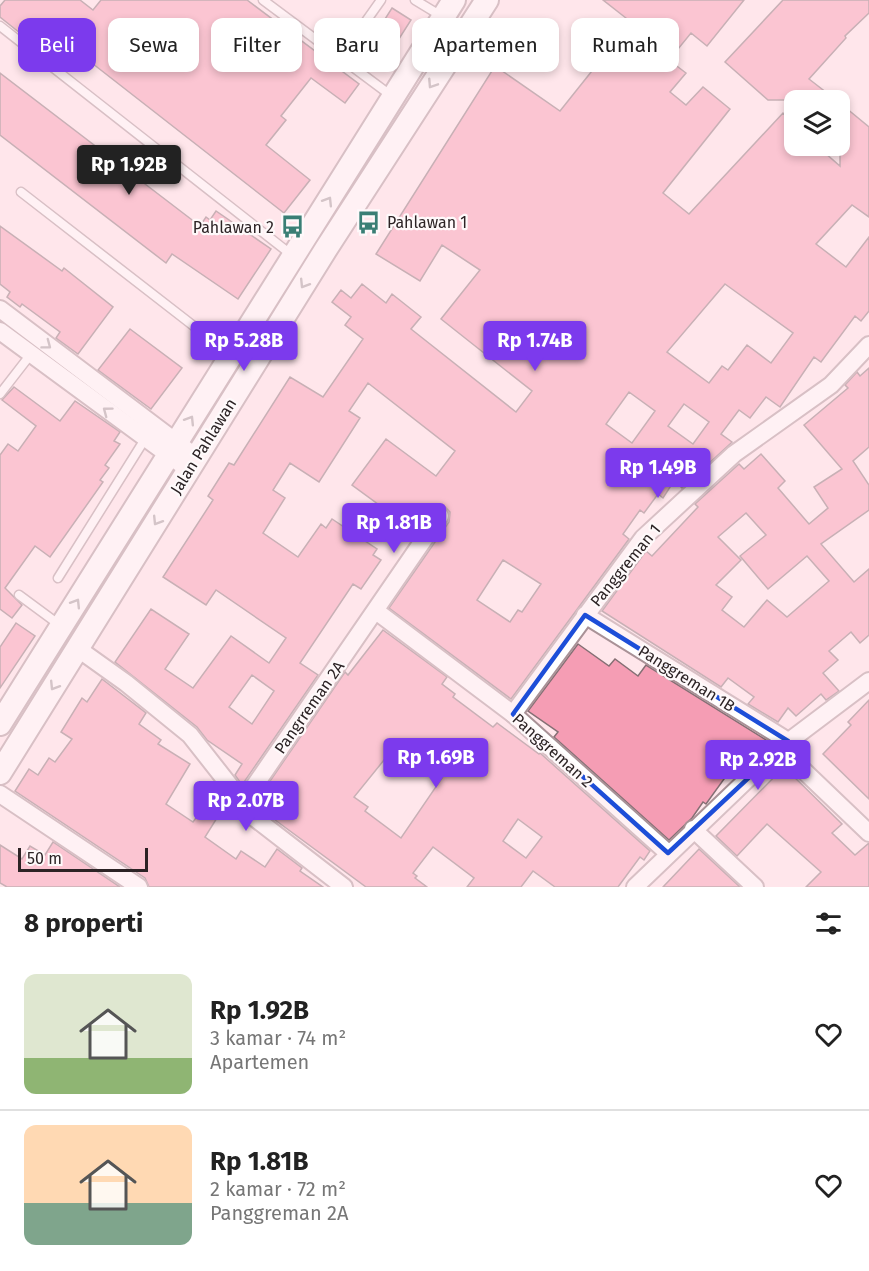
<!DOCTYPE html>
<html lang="id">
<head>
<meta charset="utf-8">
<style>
  body { margin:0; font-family:"Fira Sans",sans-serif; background:#f2f2f2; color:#222; height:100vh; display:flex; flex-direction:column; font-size:22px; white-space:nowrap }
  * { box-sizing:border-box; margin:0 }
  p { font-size:20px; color:#767676 }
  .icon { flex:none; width:33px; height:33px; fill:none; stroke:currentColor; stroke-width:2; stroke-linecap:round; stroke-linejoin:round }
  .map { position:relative; height:887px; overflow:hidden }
  .drawer { display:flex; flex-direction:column; background:#fff; flex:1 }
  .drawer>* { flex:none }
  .top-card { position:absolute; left:18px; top:18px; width:834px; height:54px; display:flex; gap:12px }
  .fabs { position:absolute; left:784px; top:90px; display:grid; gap:12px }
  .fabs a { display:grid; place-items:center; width:66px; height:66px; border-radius:12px; background:#fff; box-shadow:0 3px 9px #0003; font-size:30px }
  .scale { position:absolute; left:18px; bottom:15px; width:130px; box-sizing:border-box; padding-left:6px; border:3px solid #2c2325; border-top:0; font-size:16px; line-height:21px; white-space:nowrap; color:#2c2325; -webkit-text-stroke:4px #fef9fa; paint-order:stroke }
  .price { position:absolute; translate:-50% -51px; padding:0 14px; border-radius:6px; background:#7c3aed; color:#fff; font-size:20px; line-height:39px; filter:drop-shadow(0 2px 3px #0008) }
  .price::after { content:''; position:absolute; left:50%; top:36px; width:18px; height:14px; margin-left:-9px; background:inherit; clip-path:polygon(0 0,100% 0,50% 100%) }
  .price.active { background:#222; color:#fff }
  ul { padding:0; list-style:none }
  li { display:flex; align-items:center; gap:18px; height:150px; padding:0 24px }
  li+li { border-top:2px solid #e0e0e0 }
  li span { display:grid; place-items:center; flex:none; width:168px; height:120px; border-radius:12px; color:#555 }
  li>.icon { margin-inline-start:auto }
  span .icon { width:72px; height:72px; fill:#fffc; stroke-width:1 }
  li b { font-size:26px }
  h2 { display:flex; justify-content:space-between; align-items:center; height:72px; padding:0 24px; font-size:26px }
  .tag { padding:0 21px; border-radius:12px; background:#fff; box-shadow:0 3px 9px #0003; font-size:21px; line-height:54px }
  .tag.active { background:#7c3aed; color:#fff }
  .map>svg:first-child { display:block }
  .building { fill:#f59db4; stroke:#856f74; stroke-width:1.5; fill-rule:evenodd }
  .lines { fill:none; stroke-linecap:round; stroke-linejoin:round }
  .lane-casing { stroke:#a99297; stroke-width:11 }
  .street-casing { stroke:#a99297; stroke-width:20 }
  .secondary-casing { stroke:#a99297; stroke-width:26 }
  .lane { stroke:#fff; stroke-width:8 }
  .street { stroke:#fff; stroke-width:16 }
  .secondary { stroke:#fff; stroke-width:22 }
  .oneway { stroke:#a09c9d }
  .marked { fill:none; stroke:#1d4ed8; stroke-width:4.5; stroke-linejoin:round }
  .labels { text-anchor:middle; stroke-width:4.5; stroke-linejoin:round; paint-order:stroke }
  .poi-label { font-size:16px; fill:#2c2325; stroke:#fef9fa; text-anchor:start }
  .street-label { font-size:16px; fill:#2c2325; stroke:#fef9fa }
</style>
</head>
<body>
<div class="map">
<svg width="869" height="887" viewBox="0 0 869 887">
  <rect width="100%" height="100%" fill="#ffe6eb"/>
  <g class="building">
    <polygon points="5,0 80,0 93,10 101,0 247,0 359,84 345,103 311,78 281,116 286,120 266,145 310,180 284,213 38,21 25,37 0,17 0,6"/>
    <path d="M603 0H744L707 46 691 33 669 60 686 73 670 92 686 105 703 87 730 109 663 193 689 214 783 113 795 125V146H817L840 166V103L869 127V217L852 205 816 244 846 267 869 237V311L861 321 855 316 821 362 814 357 780 407 766 397 750 418 739 410 721 434 732 442 730 444 682 488 677 483 675 486 672 484 663 498 658 494 644 513 640 510 623 534 629 539 511 699 389 608 449 522 450 512 445 507H435L416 532 352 485 386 439 436 476 455 451 368 383 349 411 360 418 319 482 290 463 273 490 285 498 263 533 298 557 321 524 326 528 332 519 377 549 373 555 381 560 361 589 353 584 300 663 318 675 242 785 235 775 242 764 207 740 197 727 115 662 151 609 189 634 165 669 193 688 231 636 269 663 286 638 216 590 206 605 163 577 213 500 208 496 229 463 234 465 290 377 323 397 363 339 345 325 351 317 332 302 341 290 351 298 362 284 386 303 392 294 421 317 411 329 516 412 532 391 441 319 480 270 442 245 420 281 376 254 495 66 560 111 631 22ZM725 284 793 333 771 363 747 345 728 370 722 366 709 383 667 352ZM629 392 655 411 632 443 606 424ZM684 404 709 422 693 444 668 426ZM503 560 541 584 522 612 518 610 510 622 477 600ZM252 675 274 691 252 724 229 707Z"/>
    <polygon points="783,0 869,0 869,13 845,36 846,38 809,79 836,100 768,100 725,62"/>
    <polygon points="392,8 411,20 390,53 371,41"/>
    <polygon points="0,73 200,226 206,217 210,220 216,211 271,249 238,299 172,254 166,263 0,135"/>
    <polygon points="0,226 62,271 64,268 113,307 78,354 56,338 60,332 22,304 20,307 7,297 10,292 0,284"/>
    <polygon points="130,329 182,368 151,409 98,370"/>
    <path d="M869 368V447L853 461 869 485V510L821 544 854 582 869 569V635L860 643 851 632 829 651 838 660 823 673 839 691 826 700 821 694 796 716 788 708 778 722 748 704 754 697 728 678 721 687 602 611 646 551 652 556 698 507 695 504 739 464 744 469 761 454 785 481 778 488 809 524 828 508 814 487 842 469 804 425 848 388 845 385 857 372 860 376ZM746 513 766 535 740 556 768 589 807 556 829 581 787 617 767 600 744 627 722 610 732 597 716 585 741 560 718 537Z"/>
    <polygon points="14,387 60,421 75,401 120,432 114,441 120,444 105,465 109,468 100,480 103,482 50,557 35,546 5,588 22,605 12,618 0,609 0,455 8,444 18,451 36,426 2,400"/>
    <polygon points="16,623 35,636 0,688 0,647"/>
    <path d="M383 630 447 677 442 684 455 694 453 697 493 727 497 723 539 754 540 753 650 851 644 860 640 857 618 887H555L533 871 521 887H467L474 878 433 847 413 873 417 876 415 878 427 887H366L263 811 257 800 345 672 348 675ZM397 744 442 778 401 838 365 811 368 807 354 797ZM518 819 542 837 526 858 503 841Z"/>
    <polygon points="578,644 609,666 615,659 638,676 646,665 771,743 759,754 757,752 747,765 744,763 734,776 729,772 706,804 703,802 692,818 669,840 554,737 558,732 528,711"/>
    <polygon points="102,679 146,713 139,724 161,740 158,744 190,764 166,804 193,822 214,793 227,802 205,837 236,859 241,851 265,867 277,849 302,868 300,871 323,887 149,887 145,878 15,791 29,769 38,775 49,758 55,762 72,739 61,732 82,698 87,702"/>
    <polygon points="869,700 869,799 823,754 851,725 848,722"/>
    <polygon points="784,767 842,824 832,833 855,855 869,843 869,887 806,887 821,872 767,824 737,856 716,836"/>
    <polygon points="53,842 120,887 7,887 0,883 0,845 22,859 30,846 45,855"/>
    <polygon points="699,849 740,887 663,887"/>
  </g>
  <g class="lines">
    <defs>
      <g id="lane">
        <polyline points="263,0 393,97"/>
        <polyline points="415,0 443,17"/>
        <polyline points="0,26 293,256"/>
        <polyline points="347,48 381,0"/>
        <polyline points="21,192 231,355"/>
        <polyline points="0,394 31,354"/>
        <polyline points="58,578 145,439"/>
        <polyline points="19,595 61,626"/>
      </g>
      <g id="street">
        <polyline points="0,309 196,457"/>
        <polyline points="0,331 189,470"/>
        <polyline points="376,611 513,714 668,853"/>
        <polyline points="585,615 788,741"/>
        <polyline points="77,648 126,683 190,735 256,819 344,887"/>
        <polyline points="513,714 643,538 734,454 831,385 869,345"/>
        <polyline points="780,748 869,833"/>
        <polyline points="0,794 139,887"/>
        <polyline points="242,804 440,516"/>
        <polyline points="693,829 755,887"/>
        <polyline points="635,887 780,748 869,681"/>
      </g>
      <g id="secondary">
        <polyline points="0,724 454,0"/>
        <polyline points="0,773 326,249 487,0"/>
      </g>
    </defs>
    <use href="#lane" class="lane-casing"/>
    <use href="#street" class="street-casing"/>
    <use href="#secondary" class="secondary-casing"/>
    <use href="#lane" class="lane"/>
    <use href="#street" class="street"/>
    <use href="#secondary" class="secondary"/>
  </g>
  <defs><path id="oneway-chevron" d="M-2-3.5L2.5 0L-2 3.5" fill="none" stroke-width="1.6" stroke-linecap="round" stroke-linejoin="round" transform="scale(1.5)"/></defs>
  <g class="oneway">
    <use href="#oneway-chevron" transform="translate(432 84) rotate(123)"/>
    <use href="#oneway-chevron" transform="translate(328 201) rotate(-58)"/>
    <use href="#oneway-chevron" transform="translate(304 284) rotate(122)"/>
    <use href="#oneway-chevron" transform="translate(47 345) rotate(37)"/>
    <use href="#oneway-chevron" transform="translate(107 411) rotate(-143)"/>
    <use href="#oneway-chevron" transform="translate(190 420) rotate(-58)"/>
    <use href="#oneway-chevron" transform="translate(157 521) rotate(122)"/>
    <use href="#oneway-chevron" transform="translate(76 603) rotate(-58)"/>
    <use href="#oneway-chevron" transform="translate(54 686) rotate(122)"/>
  </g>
  <path d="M0 0H869V887H0ZM585 615 788 741 668 853 513 714Z" fill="#ffe6eb" fill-opacity=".55" fill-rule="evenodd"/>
  <path class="marked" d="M585 615 788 741 668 853 513 714Z"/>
  <defs>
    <symbol id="bus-bare" viewBox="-9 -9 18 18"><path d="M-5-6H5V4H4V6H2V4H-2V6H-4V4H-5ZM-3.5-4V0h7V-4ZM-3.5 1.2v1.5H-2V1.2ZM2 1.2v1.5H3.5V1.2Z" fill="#3a7f75" stroke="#fef9fa" stroke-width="2.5" paint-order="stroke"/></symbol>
  </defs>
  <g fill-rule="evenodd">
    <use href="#bus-bare" x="352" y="206" width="33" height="33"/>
    <use href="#bus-bare" x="276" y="210" width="33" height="33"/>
  </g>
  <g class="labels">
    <g class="poi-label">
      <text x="387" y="228">Pahlawan 1</text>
      <text x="274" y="233" text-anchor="end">Pahlawan 2</text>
    </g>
    <g class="street-label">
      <text transform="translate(203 446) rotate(-58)" y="6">Jalan Pahlawan</text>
      <text transform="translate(625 565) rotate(-51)" y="6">Panggreman 1</text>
      <text transform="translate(687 678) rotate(32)" y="6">Panggreman 1B</text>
      <text transform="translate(309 707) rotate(-55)" y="6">Pangrreman 2A</text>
      <text transform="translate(553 750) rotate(42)" y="6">Panggreman 2</text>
    </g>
  </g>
</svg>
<div class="fabs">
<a><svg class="icon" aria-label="layers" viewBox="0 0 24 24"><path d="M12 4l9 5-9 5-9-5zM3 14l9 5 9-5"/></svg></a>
</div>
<div class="scale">50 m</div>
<b class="price active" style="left:129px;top:196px">Rp 1.92B</b>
<b class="price" style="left:244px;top:372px">Rp 5.28B</b>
<b class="price" style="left:535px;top:372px">Rp 1.74B</b>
<b class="price" style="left:658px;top:499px">Rp 1.49B</b>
<b class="price" style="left:394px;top:554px">Rp 1.81B</b>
<b class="price" style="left:436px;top:789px">Rp 1.69B</b>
<b class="price" style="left:758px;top:791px">Rp 2.92B</b>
<b class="price" style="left:246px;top:832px">Rp 2.07B</b>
<div class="top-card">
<a class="tag active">Beli</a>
<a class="tag">Sewa</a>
<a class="tag">Filter</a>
<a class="tag">Baru</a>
<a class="tag">Apartemen</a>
<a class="tag">Rumah</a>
</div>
</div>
<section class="drawer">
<h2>8 properti<svg class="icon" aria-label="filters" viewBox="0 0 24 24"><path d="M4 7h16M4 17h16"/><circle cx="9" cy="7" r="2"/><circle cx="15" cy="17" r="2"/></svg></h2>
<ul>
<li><span style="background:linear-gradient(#dfe7d0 70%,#8fb573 0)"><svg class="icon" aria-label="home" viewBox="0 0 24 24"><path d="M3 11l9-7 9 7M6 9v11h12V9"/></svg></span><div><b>Rp 1.92B</b><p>3 kamar · 74 m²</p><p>Apartemen</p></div><svg class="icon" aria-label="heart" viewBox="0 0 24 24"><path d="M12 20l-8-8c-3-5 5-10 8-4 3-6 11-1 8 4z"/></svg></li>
<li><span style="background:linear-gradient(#ffd9b3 65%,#7fa58c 0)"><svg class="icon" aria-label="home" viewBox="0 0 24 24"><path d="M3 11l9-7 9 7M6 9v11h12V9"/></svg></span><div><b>Rp 1.81B</b><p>2 kamar · 72 m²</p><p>Panggreman 2A</p></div><svg class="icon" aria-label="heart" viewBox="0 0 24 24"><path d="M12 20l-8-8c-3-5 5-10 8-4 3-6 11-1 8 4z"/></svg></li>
</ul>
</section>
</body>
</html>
